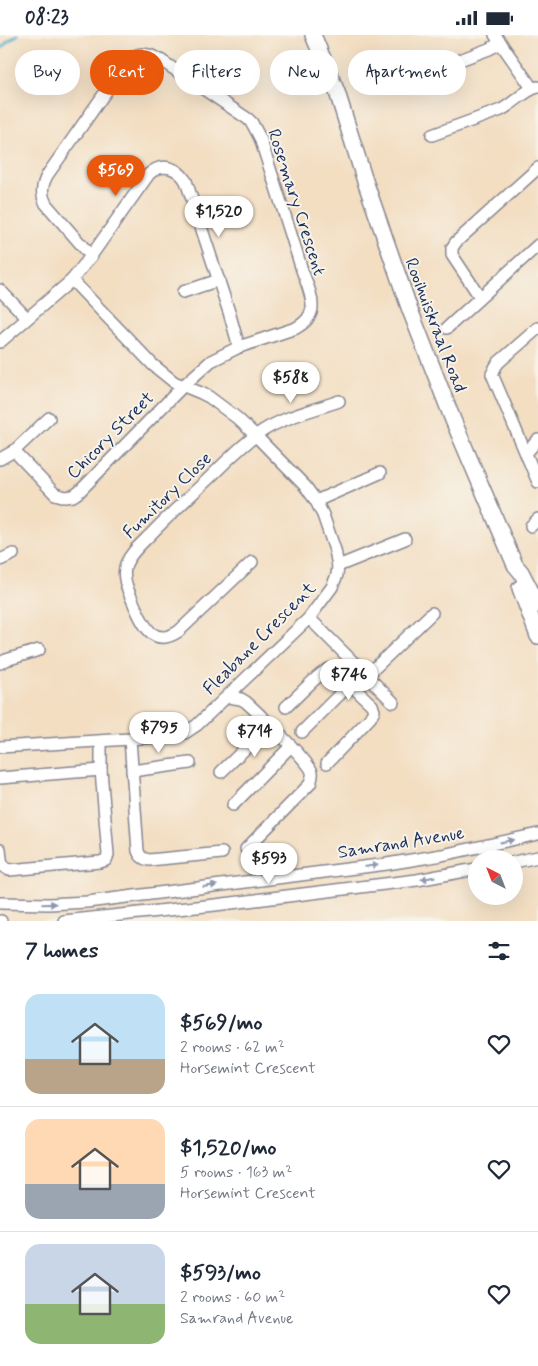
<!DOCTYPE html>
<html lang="en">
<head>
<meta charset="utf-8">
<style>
  body { margin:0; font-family:Mynerve,sans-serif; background:#f6f6f7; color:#1f2937; height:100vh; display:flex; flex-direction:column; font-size:19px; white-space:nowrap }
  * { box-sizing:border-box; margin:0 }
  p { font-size:16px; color:#747a83 }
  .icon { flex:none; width:28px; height:28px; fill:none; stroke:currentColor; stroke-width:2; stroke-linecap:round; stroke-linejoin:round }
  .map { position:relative; height:886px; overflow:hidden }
  .side { display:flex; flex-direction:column; background:#fff; flex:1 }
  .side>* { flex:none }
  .guide { position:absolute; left:15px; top:15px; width:509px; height:45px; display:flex; gap:10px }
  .needle { width:32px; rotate:318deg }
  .fabs { position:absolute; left:468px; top:815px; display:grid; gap:10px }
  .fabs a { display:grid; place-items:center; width:55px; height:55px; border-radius:50%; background:#fff; box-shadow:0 5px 20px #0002; font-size:25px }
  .price { position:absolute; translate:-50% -42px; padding:0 11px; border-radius:18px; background:#fff; color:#222; font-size:16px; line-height:32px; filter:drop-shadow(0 1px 2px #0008) }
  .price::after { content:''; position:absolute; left:50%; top:30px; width:15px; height:11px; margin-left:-8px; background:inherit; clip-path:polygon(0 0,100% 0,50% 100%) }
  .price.selected { background:#ea580c; color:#fff }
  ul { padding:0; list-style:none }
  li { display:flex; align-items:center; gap:15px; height:125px; padding:0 25px }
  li+li { border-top:1px solid #e0e1e3 }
  li span { display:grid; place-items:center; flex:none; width:140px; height:100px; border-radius:15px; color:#555 }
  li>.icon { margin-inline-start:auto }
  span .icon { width:60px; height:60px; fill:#fffc; stroke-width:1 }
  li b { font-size:21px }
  h2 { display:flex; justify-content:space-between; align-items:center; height:60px; padding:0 25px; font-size:21px }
  .chip { padding:0 18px; border-radius:22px; background:#fff; box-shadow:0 5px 20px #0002; font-size:18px; line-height:45px }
  .chip.selected { background:#ea580c; color:#fff }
  .status { display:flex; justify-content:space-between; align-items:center; height:35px; padding:0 25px; background:#fff; direction:ltr }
  .status svg { height:14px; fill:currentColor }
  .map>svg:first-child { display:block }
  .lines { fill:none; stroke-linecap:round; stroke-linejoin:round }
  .stream { stroke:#4babca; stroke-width:3 }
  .street-casing { stroke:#878690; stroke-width:14 }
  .secondary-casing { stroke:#878690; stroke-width:18 }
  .street { stroke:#fff; stroke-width:11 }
  .secondary { stroke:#fff; stroke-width:15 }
  .oneway { fill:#8d97ae }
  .labels { text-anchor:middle; stroke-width:4; stroke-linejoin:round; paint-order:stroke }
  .street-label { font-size:18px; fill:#1b2f5e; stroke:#f7f3e8 }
</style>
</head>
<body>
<div class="status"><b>08:23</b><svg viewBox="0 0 49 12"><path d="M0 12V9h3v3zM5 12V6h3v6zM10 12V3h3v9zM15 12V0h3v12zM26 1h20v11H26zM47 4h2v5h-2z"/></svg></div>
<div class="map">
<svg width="538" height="886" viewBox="0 0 538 886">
  <rect width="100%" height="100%" fill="#f7f3e8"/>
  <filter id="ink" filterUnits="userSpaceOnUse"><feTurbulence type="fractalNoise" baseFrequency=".02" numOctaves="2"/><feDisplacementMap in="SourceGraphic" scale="10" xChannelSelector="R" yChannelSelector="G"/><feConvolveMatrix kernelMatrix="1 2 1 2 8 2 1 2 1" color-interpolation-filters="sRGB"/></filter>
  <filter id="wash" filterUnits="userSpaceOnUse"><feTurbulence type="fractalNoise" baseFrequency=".0096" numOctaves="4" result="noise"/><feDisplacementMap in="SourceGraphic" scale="20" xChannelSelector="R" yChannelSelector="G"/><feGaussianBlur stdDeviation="1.12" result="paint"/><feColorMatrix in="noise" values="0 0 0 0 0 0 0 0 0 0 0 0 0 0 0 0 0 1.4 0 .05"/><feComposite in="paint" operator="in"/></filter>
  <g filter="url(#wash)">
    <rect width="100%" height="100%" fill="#f3dec2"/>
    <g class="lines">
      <polyline class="stream" points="0,15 7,7 17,0"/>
    </g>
  </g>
  <g filter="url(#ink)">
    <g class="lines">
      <defs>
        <g id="street">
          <polyline points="495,0 532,53"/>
          <polyline points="412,43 489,14 501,8"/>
          <path d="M432 100 501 75C513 69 526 54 538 52"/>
          <polyline points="0,255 27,283"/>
          <polyline points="183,257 219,245"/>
          <polyline points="480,262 452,220 452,213 456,207 538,133"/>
          <polyline points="447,293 538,210"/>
          <polyline points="538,293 499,327 496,331 492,339 538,447"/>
          <path d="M0 307 72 245 91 221 149 139C162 127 177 132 186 146L229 277 239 312"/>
          <path d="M14 416 55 459 66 462 73 461 79 457 184 350 211 326 239 312 296 293C303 289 311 283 312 273 313 260 305 245 301 232 288 189 274 146 260 103L252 88 248 84 162 26C149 18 140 16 128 25L48 139C42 149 40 158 46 169L91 221"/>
          <polyline points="526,418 538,405"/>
          <polyline points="0,424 14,416 49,383"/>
          <polyline points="316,466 380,438"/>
          <polyline points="531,491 538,484"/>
          <polyline points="0,525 13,519"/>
          <path d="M252 527 179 596C153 614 143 589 134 569 129 557 121 543 126 529 131 517 141 509 150 500 167 482 186 465 205 447 223 430 243 408 264 395 287 381 314 375 339 366"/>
          <polyline points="338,531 405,504"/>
          <polyline points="309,583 393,667"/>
          <polyline points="0,628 6,625 39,615"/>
          <polyline points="354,653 432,578"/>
          <path d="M228 662 241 664 246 667C257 677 309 726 312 737 313 741 311 745 310 749L246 814"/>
          <path d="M286 672C294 665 321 636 329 634 333 634 334 635 337 637L372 670 374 676 370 683 327 728"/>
          <polyline points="302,697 350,649"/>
          <path d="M130 704 138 816C140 822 143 824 149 825L222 818"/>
          <polyline points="0,712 130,704 177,700 185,698 197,690 309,583 332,552 337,540 338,531 335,515 323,480 316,466 305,451 255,400 237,383 209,362 201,358 174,347 153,330 72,245"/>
          <polyline points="132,736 190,728"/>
          <polyline points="221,737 270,690"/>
          <polyline points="0,743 101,735"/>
          <polyline points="233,770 291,711"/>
          <path d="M0 814C1 822 0 831 9 835L100 827 106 825 108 820 101 735V706"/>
          <polyline points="514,827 538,822"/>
          <polyline points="0,868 49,869 87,867 387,829 442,820 538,799"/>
          <polyline points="0,886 1,886"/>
          <polyline points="64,886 215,870 417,845 476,834"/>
        </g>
        <g id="secondary">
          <polyline points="313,0 337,57 364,143 410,275 453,385 515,530 521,537 538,570"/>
          <polyline points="520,553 538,601"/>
        </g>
      </defs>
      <use href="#street" class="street-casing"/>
      <use href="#secondary" class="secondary-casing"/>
      <use href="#street" class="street"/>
      <use href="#secondary" class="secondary"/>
    </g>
    <defs><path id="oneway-solid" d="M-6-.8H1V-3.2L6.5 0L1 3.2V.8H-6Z" transform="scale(1.25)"/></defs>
    <g class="oneway">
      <use href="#oneway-solid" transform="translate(507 806) rotate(-12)"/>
      <use href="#oneway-solid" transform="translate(371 831) rotate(-7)"/>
      <use href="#oneway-solid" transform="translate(428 843) rotate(169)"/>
      <use href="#oneway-solid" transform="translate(210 851) rotate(-7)"/>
      <use href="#oneway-solid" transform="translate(49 869) rotate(-2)"/>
    </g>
  </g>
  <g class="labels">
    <g class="street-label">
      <text transform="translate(297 167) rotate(72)" y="6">Rosemary Crescent</text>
      <text transform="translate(436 290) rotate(69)" y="6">Rooihuiskraal Road</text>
      <text transform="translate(110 400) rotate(-45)" y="6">Chicory Street</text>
      <text transform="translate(167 460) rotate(-44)" y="6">Fumitory Close</text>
      <text transform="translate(259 603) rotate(-45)" y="6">Fleabane Crescent</text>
      <text transform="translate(401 807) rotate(-9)" y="6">Samrand Avenue</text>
    </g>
  </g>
</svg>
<div class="fabs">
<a><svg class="needle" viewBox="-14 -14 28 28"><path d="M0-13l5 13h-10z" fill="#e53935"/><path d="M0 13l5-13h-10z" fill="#747a83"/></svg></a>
</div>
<b class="price selected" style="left:116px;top:162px">$569</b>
<b class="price" style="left:219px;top:203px">$1,520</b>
<b class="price" style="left:291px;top:369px">$588</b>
<b class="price" style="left:349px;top:666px">$746</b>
<b class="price" style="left:159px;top:719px">$795</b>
<b class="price" style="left:255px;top:723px">$714</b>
<b class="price" style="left:269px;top:850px">$593</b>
<div class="guide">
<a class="chip">Buy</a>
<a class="chip selected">Rent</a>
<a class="chip">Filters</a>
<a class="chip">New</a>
<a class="chip">Apartment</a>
</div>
</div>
<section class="side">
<h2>7 homes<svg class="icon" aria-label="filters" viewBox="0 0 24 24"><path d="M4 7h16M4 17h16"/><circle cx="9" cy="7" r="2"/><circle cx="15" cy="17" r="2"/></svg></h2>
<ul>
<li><span style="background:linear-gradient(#bfe0f5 65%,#b9a48a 0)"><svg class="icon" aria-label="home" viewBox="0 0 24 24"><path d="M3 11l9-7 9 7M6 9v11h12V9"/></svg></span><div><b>$569/mo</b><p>2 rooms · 62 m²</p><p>Horsemint Crescent</p></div><svg class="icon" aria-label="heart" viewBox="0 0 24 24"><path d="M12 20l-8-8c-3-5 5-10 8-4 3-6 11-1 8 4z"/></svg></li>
<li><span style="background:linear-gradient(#ffd9b3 65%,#9aa5b1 0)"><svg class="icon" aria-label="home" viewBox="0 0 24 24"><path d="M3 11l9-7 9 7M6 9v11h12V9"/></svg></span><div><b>$1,520/mo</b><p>5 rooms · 163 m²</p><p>Horsemint Crescent</p></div><svg class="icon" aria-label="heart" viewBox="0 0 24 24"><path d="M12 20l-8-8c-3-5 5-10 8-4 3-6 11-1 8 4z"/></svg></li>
<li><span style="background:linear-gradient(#c9d6e8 60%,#8fb573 0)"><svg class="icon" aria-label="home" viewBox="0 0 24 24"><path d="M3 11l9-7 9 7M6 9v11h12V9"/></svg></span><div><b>$593/mo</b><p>2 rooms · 60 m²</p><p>Samrand Avenue</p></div><svg class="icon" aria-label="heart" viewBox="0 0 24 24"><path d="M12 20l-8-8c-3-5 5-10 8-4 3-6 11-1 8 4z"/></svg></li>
</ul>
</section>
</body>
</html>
